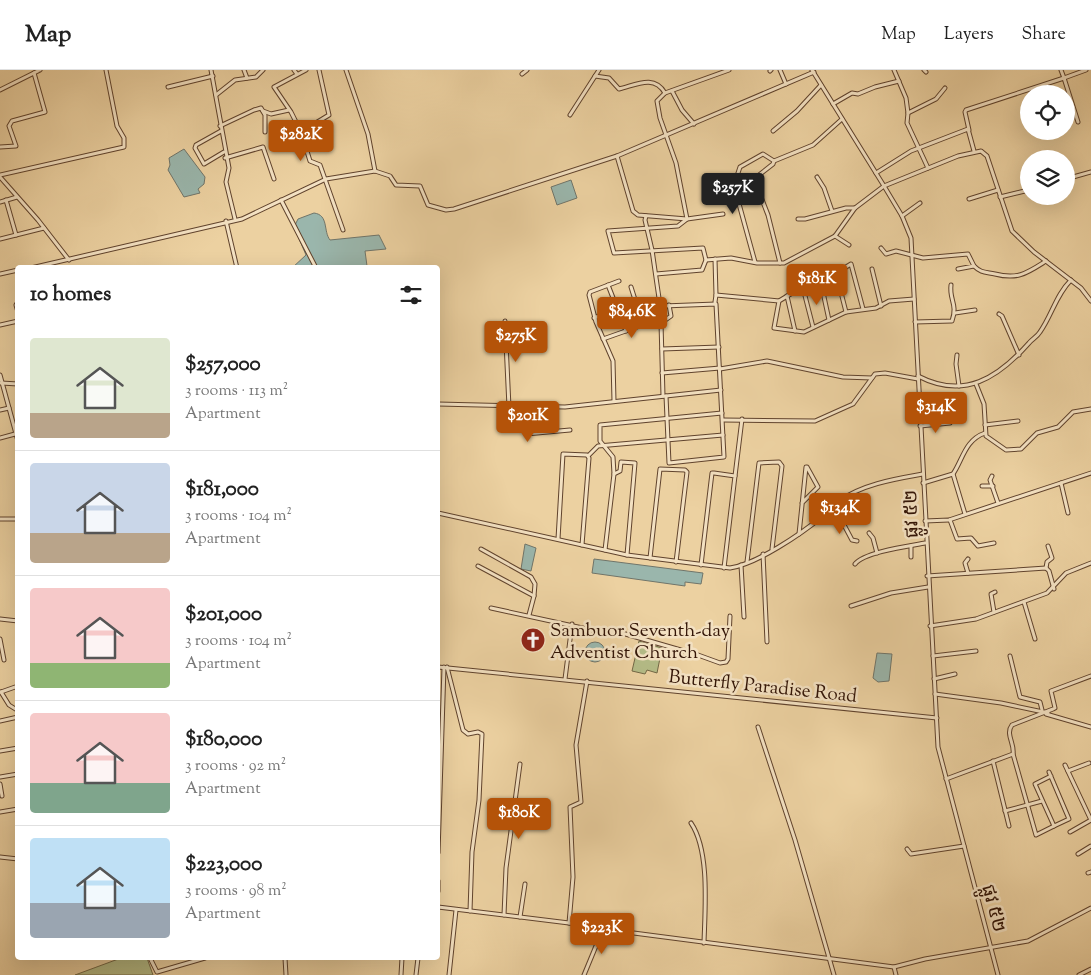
<!DOCTYPE html>
<html lang="en">
<head>
<meta charset="utf-8">
<style>
  body { margin:0; font-family:"Sorts Mill Goudy","Noto Sans Khmer",serif; background:#f6f6f6; color:#222; height:100vh; display:flex; flex-direction:column; font-size:19px; white-space:nowrap }
  * { box-sizing:border-box; margin:0 }
  p { font-size:16px; color:#767676 }
  .icon { flex:none; width:28px; height:28px; fill:none; stroke:currentColor; stroke-width:2; stroke-linecap:round; stroke-linejoin:round }
  .map { position:relative; flex:1; overflow:hidden }
  .sheet { position:absolute; left:15px; top:195px; width:425px; height:695px; display:flex; flex-direction:column; background:#fff; border-radius:5px; box-shadow:0 5px 20px #0002 }
  .sheet>* { flex:none }
  .controls { position:absolute; left:1020px; top:15px; display:grid; gap:10px }
  .controls a { display:grid; place-items:center; width:55px; height:55px; border-radius:50%; background:#fff; box-shadow:0 5px 20px #0002; font-size:25px }
  .price { position:absolute; translate:-50% -42px; padding:0 11px; border-radius:5px; background:#b45309; color:#fff; font-size:16px; line-height:32px; filter:drop-shadow(0 1px 2px #0008) }
  .price::after { content:''; position:absolute; left:50%; top:30px; width:15px; height:11px; margin-left:-8px; background:inherit; clip-path:polygon(0 0,100% 0,50% 100%) }
  .price.current { background:#222; color:#fff }
  ul { padding:0; list-style:none }
  li { display:flex; align-items:center; gap:15px; height:125px; padding:0 15px }
  li+li { border-top:1px solid #e0e0e0 }
  li span { display:grid; place-items:center; flex:none; width:140px; height:100px; border-radius:5px; color:#555 }
  li>.icon { margin-inline-start:auto }
  span .icon { width:60px; height:60px; fill:#fffc; stroke-width:1 }
  li b { font-size:21px }
  h2 { display:flex; justify-content:space-between; align-items:center; height:60px; padding:0 15px; font-size:21px }
  header { display:flex; align-items:center; gap:30px; box-sizing:border-box; height:70px; padding:0 25px; background:#fff; border-bottom:1px solid #e0e0e0 }
  header strong { font-size:24px }
  nav { display:flex; gap:28px; margin-inline-start:auto; font-size:18px }
  .map>svg:first-child { display:block }
  .green { fill:#b4bc87; stroke:#736846 }
  .water { fill:#9ab6ac; stroke:#70756a }
  .lines { fill:none; stroke-linecap:round; stroke-linejoin:round }
  .minor-casing { stroke:#60432d; stroke-width:5 }
  .minor { stroke:#f3e1c2; stroke-width:3 }
  .labels { text-anchor:middle; stroke-width:5; stroke-linejoin:round; paint-order:stroke }
  .street-label { font-size:19px; fill:#321406; stroke:#f3e1c2 }
  .poi-label { font-size:19px; fill:#321406; stroke:#f3e1c2; text-anchor:start }
</style>
</head>
<body>
<header>
<strong>Map</strong>
<nav><a>Map</a><a>Layers</a><a>Share</a></nav>
</header>
<div class="map">
<svg width="1091" height="905" viewBox="0 0 1091 905">
  <rect width="100%" height="100%" fill="#ecd1a1"/>
  <filter id="stains"><feTurbulence type="fractalNoise" baseFrequency=".004" numOctaves="4"/><feColorMatrix values="0 0 0 0 .2 0 0 0 0 .09 0 0 0 0 .02 0 0 0 .5 -.17"/></filter>
  <radialGradient id="worn" r=".72"><stop offset=".6" stop-color="#630" stop-opacity="0"/><stop offset="1" stop-color="#630" stop-opacity=".3"/></radialGradient>
  <g class="green">
    <polygon points="639,571 662,578 657,603 647,600 645,604 632,601"/>
    <polygon points="121,888 147,888 153,905 75,905"/>
  </g>
  <g class="water">
    <polygon points="184,79 205,107 204,114 198,119 200,123 184,127 168,100 170,95 169,88"/>
    <polygon points="571,110 577,128 557,135 551,117"/>
    <path d="M314 143C329 145 323 161 330 170L379 165 386 179 365 181 367 196 364 197 292 198 306 185 294 157 298 149Z"/>
    <polygon points="525,474 536,478 531,501 521,499"/>
    <polygon points="594,489 703,503 701,514 685,512 685,516 592,503"/>
    <circle cx="595" cy="582" r="10"/>
    <polygon points="877,583 892,584 889,611 878,612 873,608"/>
  </g>
  <g class="lines">
    <defs>
      <g id="minor">
        <polyline points="211,0 229,98 226,112 235,149"/>
        <polyline points="244,0 247,8"/>
        <polyline points="294,0 297,4"/>
        <polyline points="306,0 274,17 291,42 301,62 329,45 319,0"/>
        <polyline points="346,0 368,64 375,101"/>
        <polyline points="780,0 786,14"/>
        <polyline points="812,0 884,116 902,146 911,168 938,677 998,905"/>
        <polyline points="894,0 906,28 908,43 907,53 928,98"/>
        <polyline points="924,0 926,2"/>
        <polyline points="1061,0 1064,8 1086,0"/>
        <polyline points="770,1 771,0"/>
        <polyline points="522,4 527,0"/>
        <path d="M595 6 609 8 619 19C636 15 654 4 665 23"/>
        <polyline points="168,17 213,6"/>
        <polyline points="0,20 40,0"/>
        <polyline points="672,21 682,40 694,54"/>
        <polyline points="216,25 235,10 256,7 263,0"/>
        <polyline points="833,34 852,23 858,24 875,17 899,11"/>
        <polyline points="263,41 271,44 289,40"/>
        <polyline points="908,43 936,29 945,18"/>
        <polyline points="570,45 599,0"/>
        <polyline points="220,56 254,40 261,38 265,45 265,62"/>
        <polyline points="969,60 965,42 966,40 1064,8 1078,52"/>
        <polyline points="221,61 196,75 195,78 204,94 224,82"/>
        <polyline points="773,61 797,41 821,15"/>
        <polyline points="301,62 310,91 320,95 343,160"/>
        <polyline points="0,77 16,76 9,56 12,51 45,42 34,3"/>
        <polyline points="617,86 633,141 638,145 687,149 723,144"/>
        <polyline points="225,88 263,77 274,109"/>
        <polyline points="774,91 813,75 842,49"/>
        <polyline points="876,103 911,81 968,59 974,81"/>
        <polyline points="0,105 124,77 124,68 117,56 106,0"/>
        <polyline points="0,107 38,150 69,190"/>
        <polyline points="817,107 824,118 832,141"/>
        <polyline points="1066,109 1091,102"/>
        <polyline points="1000,127 1029,120"/>
        <polyline points="969,129 998,120"/>
        <polyline points="6,130 16,165"/>
        <polyline points="281,130 316,198"/>
        <polyline points="0,132 17,127"/>
        <polyline points="646,146 645,150 652,180 660,235"/>
        <polyline points="902,146 920,133"/>
        <polyline points="798,149 805,149 846,138 855,138 884,116 958,86 981,81 987,86 1012,161 1034,182 1081,218 1091,231"/>
        <polyline points="226,151 237,198"/>
        <polyline points="835,166 849,175"/>
        <polyline points="0,169 44,158"/>
        <polyline points="881,178 886,184 896,181 923,188 968,184 974,196 958,199"/>
        <polyline points="715,189 716,225"/>
        <polyline points="706,190 731,188 757,193 784,193 835,166 855,138"/>
        <polyline points="755,192 736,123 735,112 740,97 763,84 774,91 773,94 754,109 768,145 780,193"/>
        <path d="M974 196C981 203 985 202 995 204 1018 210 1027 203 1046 191"/>
        <polyline points="31,198 242,149 326,109 375,101 390,106 396,115 420,116 428,135 446,140 454,139 617,86 814,2"/>
        <polyline points="872,199 881,236"/>
        <polyline points="836,203 846,242"/>
        <polyline points="0,204 18,200"/>
        <polyline points="656,204 702,200 706,190 703,178 614,183 608,161 678,156 687,149 676,93 660,48 657,31 665,23 729,0"/>
        <polyline points="821,213 829,250"/>
        <polyline points="608,215 626,261"/>
        <polyline points="631,217 643,255"/>
        <polyline points="803,218 813,257"/>
        <polyline points="787,226 795,261"/>
        <polyline points="18,232 16,235 18,242"/>
        <polyline points="715,232 716,225 779,231"/>
        <polyline points="863,239 851,194 818,214 794,222 779,231 774,258 804,262 846,242 876,238 889,231 914,229"/>
        <polyline points="955,243 975,240"/>
        <polyline points="999,244 1002,246 1019,285"/>
        <polyline points="594,248 616,239 637,237 716,234 724,387 669,393 666,326"/>
        <polyline points="505,251 509,337"/>
        <path d="M915 252 952 251C958 234 949 230 951 215"/>
        <polyline points="0,255 18,251"/>
        <polyline points="603,269 654,251"/>
        <polyline points="662,279 719,277"/>
        <polyline points="957,285 956,294 959,316"/>
        <polyline points="720,299 767,291 843,307 872,308"/>
        <polyline points="662,303 720,298"/>
        <polyline points="0,305 18,371"/>
        <path d="M918 306C964 330 998 308 1029 273 1032 269 1037 267 1040 262 1052 245 1056 225 1071 210"/>
        <polyline points="1,313 18,314"/>
        <polyline points="976,314 984,334 986,366 1006,380 1021,379 1037,363 1058,357 1073,342 1091,339"/>
        <polyline points="663,326 661,253 671,246 669,235"/>
        <polyline points="614,331 613,291 596,252 589,225 590,222 619,211"/>
        <polyline points="438,334 565,337 721,320"/>
        <polyline points="520,337 523,360 526,364 570,360"/>
        <polyline points="0,340 9,338"/>
        <polyline points="723,350 815,351 853,334 875,304 885,303 918,309"/>
        <polyline points="985,355 1018,351"/>
        <polyline points="920,356 950,353"/>
        <polyline points="0,368 15,364"/>
        <polyline points="588,386 598,376 723,365"/>
        <polyline points="614,404 613,387 600,371 600,355 722,343"/>
        <polyline points="953,404 965,444"/>
        <polyline points="735,406 742,349"/>
        <polyline points="992,406 990,410 998,433"/>
        <path d="M923 413 953 404C963 389 965 370 985 363"/>
        <polyline points="1061,413 1068,443"/>
        <polyline points="982,416 993,416"/>
        <polyline points="834,436 852,470 857,471"/>
        <path d="M438 443 627 485 730 498C757 494 801 464 823 446 829 442 833 435 839 431 863 414 895 409 923 404"/>
        <polyline points="0,449 18,449"/>
        <polyline points="950,450 957,469 971,468 978,476 994,473"/>
        <polyline points="925,451 949,450 1091,403"/>
        <polyline points="869,463 873,468 877,483"/>
        <polyline points="799,464 806,397 807,397 818,417 802,433"/>
        <polyline points="558,469 563,384 587,385 589,388 582,475"/>
        <polyline points="911,476 911,487"/>
        <polyline points="481,479 531,507 535,514 534,526"/>
        <polyline points="605,480 614,404 620,401 621,392 635,393 627,485"/>
        <polyline points="763,484 767,572"/>
        <polyline points="650,488 660,399 685,400 687,402 676,492"/>
        <polyline points="747,492 759,393 779,392 782,396 772,479"/>
        <path d="M855 494C864 482 909 476 925 473"/>
        <polyline points="701,495 712,403 714,403 735,406 724,498"/>
        <polyline points="741,495 744,547"/>
        <polyline points="478,496 534,526 529,545"/>
        <polyline points="1046,498 1047,492 1052,488 1048,476"/>
        <polyline points="968,503 965,493 968,489"/>
        <polyline points="927,506 1046,498 1049,501 1054,519"/>
        <polyline points="1024,532 1035,569"/>
        <polyline points="851,536 891,523 928,517"/>
        <polyline points="491,538 601,562 622,563 698,585 720,593 726,592 728,589 730,546"/>
        <polyline points="994,542 991,524 995,522"/>
        <polyline points="0,549 18,551"/>
        <polyline points="930,556 976,549 1047,523 1066,503 1091,493"/>
        <polyline points="0,569 4,590"/>
        <polyline points="933,586 976,581"/>
        <polyline points="1010,586 1020,627 1040,632 1042,640"/>
        <polyline points="438,597 937,648"/>
        <polyline points="447,597 463,660 468,664 478,662 482,664 479,730 472,782 470,841"/>
        <polyline points="565,609 572,554"/>
        <polyline points="934,609 955,604"/>
        <polyline points="1,622 9,635 17,640"/>
        <polyline points="1,622 18,616"/>
        <polyline points="935,624 1001,633 1048,643"/>
        <polyline points="1046,644 1091,657"/>
        <polyline points="0,651 18,647"/>
        <polyline points="758,657 795,770 834,905"/>
        <polyline points="0,681 18,678"/>
        <polyline points="1013,684 1036,765 1054,756"/>
        <polyline points="993,691 1009,756"/>
        <polyline points="1065,695 1091,750"/>
        <polyline points="1068,701 1089,693"/>
        <polyline points="1049,702 1069,749 1054,756 1035,714 1051,706"/>
        <polyline points="0,707 18,704"/>
        <path d="M946 709 1013 684C1015 674 1005 664 1012 655L1053 639 1055 638 1051 621 1091 606"/>
        <polyline points="0,714 2,726"/>
        <polyline points="1005,741 1042,731"/>
        <polyline points="0,742 18,739"/>
        <path d="M691 753C710 781 705 838 704 873"/>
        <polyline points="1070,762 1091,750"/>
        <polyline points="907,779 911,784 964,776"/>
        <polyline points="438,783 444,597"/>
        <polyline points="1078,784 1091,776"/>
        <polyline points="0,787 18,789"/>
        <polyline points="1088,803 1091,802"/>
        <polyline points="438,811 438,821"/>
        <polyline points="438,837 569,853 603,859 894,897 925,889 1028,871 1091,838"/>
        <polyline points="504,845 506,798 520,694"/>
        <polyline points="520,847 525,814"/>
        <polyline points="569,853 573,807 570,737 581,732 576,675 587,611"/>
        <polyline points="150,888 157,902 205,888"/>
        <polyline points="285,888 286,905"/>
        <polyline points="894,897 896,905"/>
        <polyline points="401,905 402,888"/>
        <polyline points="416,905 418,888"/>
        <polyline points="449,905 456,840"/>
        <polyline points="584,905 603,859"/>
        <polyline points="1079,905 1091,899"/>
      </g>
    </defs>
    <use href="#minor" class="minor-casing"/>
    <use href="#minor" class="minor"/>
  </g>
  <defs>
    <symbol id="church-disc" viewBox="-11 -11 22 22"><circle r="9.5" fill="#8f2418" stroke="#f3e1c2"/><path d="M-1.2-6h2.4v3.5h3.3v2.4h-3.3V6h-2.4V-.1h-3.3v-2.4h3.3Z" fill="#fff"/></symbol>
  </defs>
  <g fill-rule="evenodd">
    <use href="#church-disc" x="519" y="556" width="28" height="28"/>
  </g>
  <g class="labels">
    <g class="street-label">
      <text transform="translate(910 444) rotate(-92)" y="7">ផ្លូវ ៥២</text>
      <text transform="translate(763 615) rotate(6)" y="7">Butterfly Paradise Road</text>
      <text transform="translate(995 838) rotate(75)" y="7">ផ្លូវ ៥២</text>
    </g>
    <g class="poi-label">
      <text x="550" y="566">Sambuor Seventh-day<tspan x="550" dy="22">Adventist Church</tspan></text>
    </g>
  </g>
  <rect width="100%" height="100%" filter="url(#stains)"/>
  <rect width="100%" height="100%" fill="url(#worn)"/>
</svg>
<div class="controls">
<a><svg class="icon" aria-label="locate" viewBox="0 0 24 24"><circle cx="12" cy="12" r="6"/><path d="M12 2v4M12 18v4M2 12h4M18 12h4"/></svg></a>
<a><svg class="icon" aria-label="layers" viewBox="0 0 24 24"><path d="M12 4l9 5-9 5-9-5zM3 14l9 5 9-5"/></svg></a>
</div>
<b class="price" style="left:301px;top:92px">$282K</b>
<b class="price current" style="left:733px;top:145px">$257K</b>
<b class="price" style="left:817px;top:236px">$181K</b>
<b class="price" style="left:632px;top:269px">$84.6K</b>
<b class="price" style="left:516px;top:293px">$275K</b>
<b class="price" style="left:936px;top:364px">$314K</b>
<b class="price" style="left:528px;top:373px">$201K</b>
<b class="price" style="left:840px;top:465px">$134K</b>
<b class="price" style="left:519px;top:770px">$180K</b>
<b class="price" style="left:602px;top:885px">$223K</b>
<section class="sheet">
<h2>10 homes<svg class="icon" aria-label="filters" viewBox="0 0 24 24"><path d="M4 7h16M4 17h16"/><circle cx="9" cy="7" r="2"/><circle cx="15" cy="17" r="2"/></svg></h2>
<ul>
<li><span style="background:linear-gradient(#dfe7d0 75%,#b9a48a 0)"><svg class="icon" aria-label="home" viewBox="0 0 24 24"><path d="M3 11l9-7 9 7M6 9v11h12V9"/></svg></span><div><b>$257,000</b><p>3 rooms · 113 m²</p><p>Apartment</p></div></li>
<li><span style="background:linear-gradient(#c9d6e8 70%,#b9a48a 0)"><svg class="icon" aria-label="home" viewBox="0 0 24 24"><path d="M3 11l9-7 9 7M6 9v11h12V9"/></svg></span><div><b>$181,000</b><p>3 rooms · 104 m²</p><p>Apartment</p></div></li>
<li><span style="background:linear-gradient(#f6c9c9 75%,#8fb573 0)"><svg class="icon" aria-label="home" viewBox="0 0 24 24"><path d="M3 11l9-7 9 7M6 9v11h12V9"/></svg></span><div><b>$201,000</b><p>3 rooms · 104 m²</p><p>Apartment</p></div></li>
<li><span style="background:linear-gradient(#f6c9c9 70%,#7fa58c 0)"><svg class="icon" aria-label="home" viewBox="0 0 24 24"><path d="M3 11l9-7 9 7M6 9v11h12V9"/></svg></span><div><b>$180,000</b><p>3 rooms · 92 m²</p><p>Apartment</p></div></li>
<li><span style="background:linear-gradient(#bfe0f5 65%,#9aa5b1 0)"><svg class="icon" aria-label="home" viewBox="0 0 24 24"><path d="M3 11l9-7 9 7M6 9v11h12V9"/></svg></span><div><b>$223,000</b><p>3 rooms · 98 m²</p><p>Apartment</p></div></li>
</ul>
</section>
</div>
</body>
</html>
